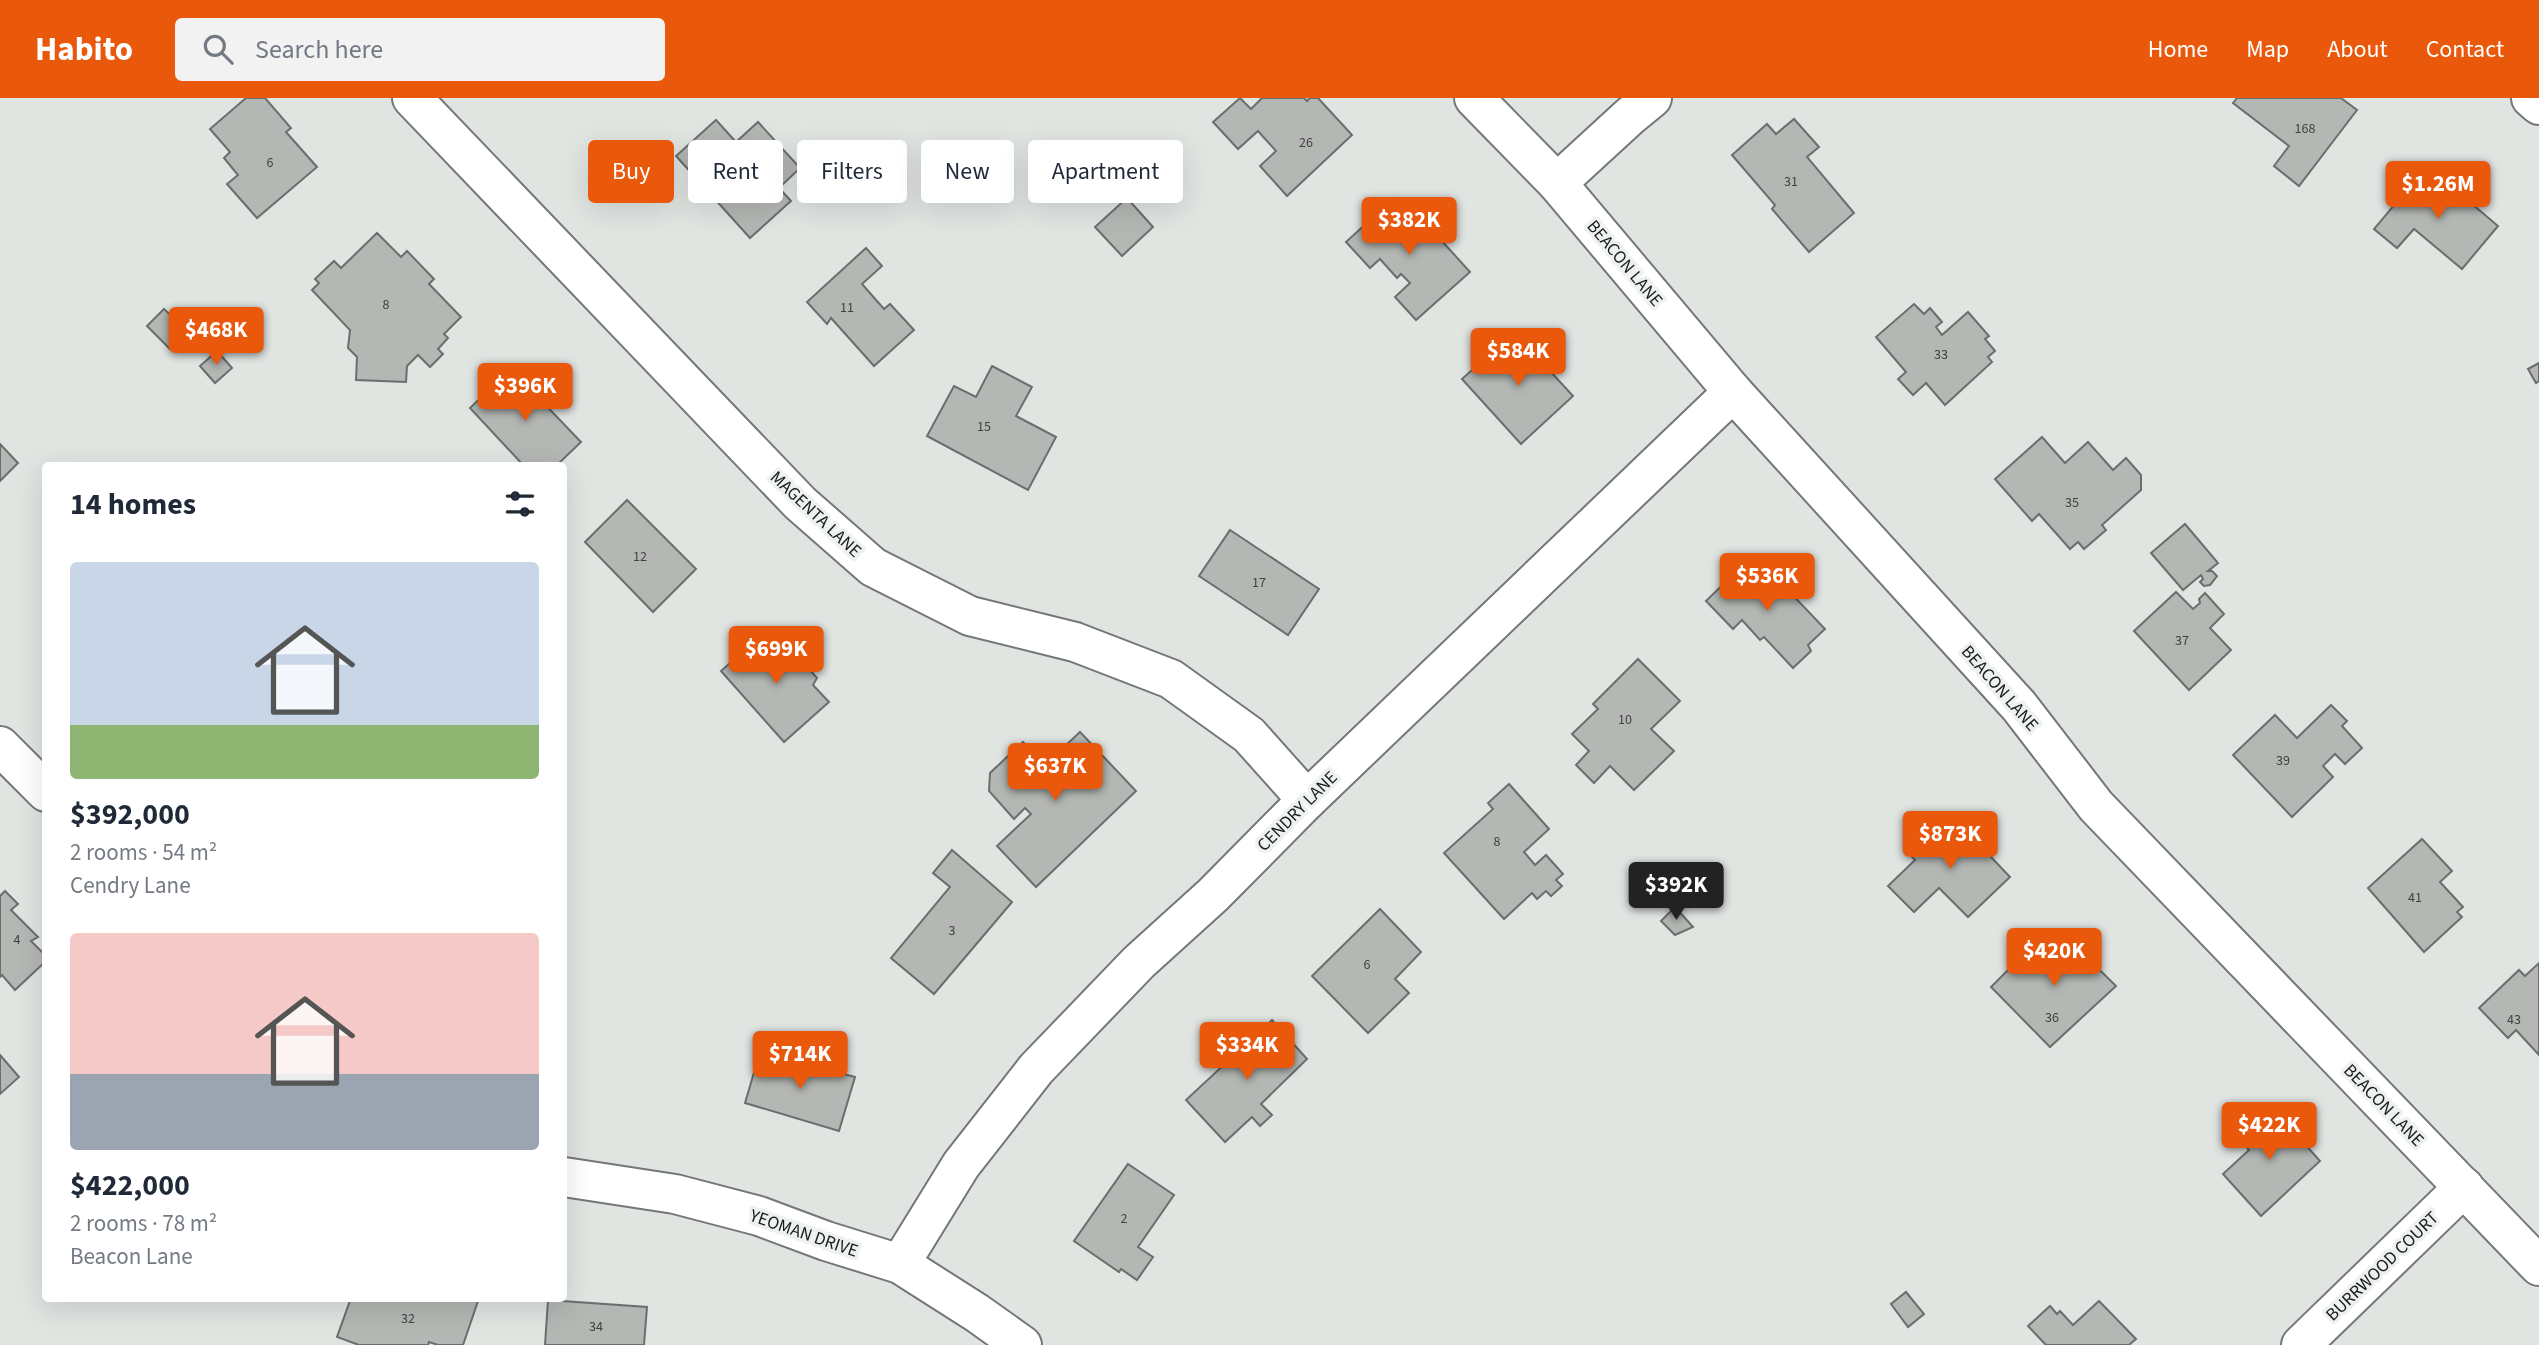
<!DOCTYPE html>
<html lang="en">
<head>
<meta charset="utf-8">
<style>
  body { margin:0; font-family:"Source Sans 3",sans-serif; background:#f2f2f3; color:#1f2937; height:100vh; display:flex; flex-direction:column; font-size:26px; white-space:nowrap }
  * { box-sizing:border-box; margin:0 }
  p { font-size:23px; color:#747a83 }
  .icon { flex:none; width:38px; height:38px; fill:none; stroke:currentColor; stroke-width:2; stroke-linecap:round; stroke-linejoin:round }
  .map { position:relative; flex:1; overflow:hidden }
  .drawer { position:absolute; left:42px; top:364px; width:525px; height:840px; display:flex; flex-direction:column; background:#fff; border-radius:7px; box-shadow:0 7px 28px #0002 }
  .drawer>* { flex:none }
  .hud { position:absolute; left:588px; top:42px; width:665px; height:63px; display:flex; gap:14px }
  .price { position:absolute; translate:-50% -60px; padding:0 16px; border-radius:7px; background:#ea580c; color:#fff; font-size:23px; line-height:46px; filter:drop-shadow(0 2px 4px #0008) }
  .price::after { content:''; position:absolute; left:50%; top:42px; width:21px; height:16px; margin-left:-10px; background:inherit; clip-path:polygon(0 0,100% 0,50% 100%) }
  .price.current { background:#222; color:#fff }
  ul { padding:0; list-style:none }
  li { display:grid; align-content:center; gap:14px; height:371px; padding:0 28px }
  li span { display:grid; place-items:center; height:217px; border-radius:7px; color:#555 }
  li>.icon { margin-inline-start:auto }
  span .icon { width:126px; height:126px; fill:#fffc; stroke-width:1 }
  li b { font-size:30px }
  h2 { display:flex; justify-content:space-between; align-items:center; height:84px; padding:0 28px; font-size:30px }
  .chip { padding:0 24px; border-radius:7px; background:#fff; box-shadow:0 7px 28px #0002; font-size:24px; line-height:63px }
  .chip.current { background:#ea580c; color:#fff }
  header { display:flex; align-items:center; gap:42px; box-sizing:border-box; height:98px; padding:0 35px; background:#ea580c; color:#fff }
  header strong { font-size:33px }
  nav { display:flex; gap:38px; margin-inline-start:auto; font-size:24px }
  .search { width:490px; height:63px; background:#f2f2f3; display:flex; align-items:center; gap:18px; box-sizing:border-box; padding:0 24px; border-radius:7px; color:#747a83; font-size:26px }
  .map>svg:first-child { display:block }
  .building { fill:#b4b7b4; stroke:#6b6f6c; stroke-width:2 }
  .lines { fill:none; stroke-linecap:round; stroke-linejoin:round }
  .minor-casing { stroke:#747775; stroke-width:42 }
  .minor { stroke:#fff; stroke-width:38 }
  .labels { text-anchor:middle; stroke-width:7; stroke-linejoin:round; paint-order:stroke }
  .number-label { font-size:14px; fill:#414341 }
  .street-label { font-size:18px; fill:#1b1c1b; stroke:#eef2ef }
</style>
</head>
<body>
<header>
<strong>Habito</strong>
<div class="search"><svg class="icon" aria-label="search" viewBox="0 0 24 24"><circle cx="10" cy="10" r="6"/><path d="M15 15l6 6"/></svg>Search here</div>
<nav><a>Home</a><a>Map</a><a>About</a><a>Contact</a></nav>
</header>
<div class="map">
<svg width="2539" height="1247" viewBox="0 0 2539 1247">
  <rect width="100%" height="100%" fill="#e1e5e2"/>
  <g class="building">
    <polygon points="246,0 265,0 291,30 286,34 317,69 257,120 227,86 238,77 224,60 230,54 210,31"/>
    <polygon points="1240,0 1251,11 1262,0 1304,0 1307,3 1310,0 1318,0 1352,37 1287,98 1260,68 1276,53 1258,33 1238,51 1213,24"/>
    <polygon points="2237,0 2341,0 2357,12 2299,88 2274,68 2289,48 2233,5"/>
    <polygon points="1794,21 1819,49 1807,59 1854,115 1809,154 1772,111 1775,107 1732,57 1767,26 1776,36"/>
    <polygon points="716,22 736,44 758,24 800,70 779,90 791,103 750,140 676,58"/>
    <polygon points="2422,74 2446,94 2451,88 2498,128 2462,171 2414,131 2397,150 2374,131"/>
    <polygon points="1127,100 1153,129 1122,158 1095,129"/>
    <polygon points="1394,100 1426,136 1431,131 1470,174 1416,222 1395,199 1410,185 1401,176 1397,180 1380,161 1370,170 1346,144"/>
    <polygon points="377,135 401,159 407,153 434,181 429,186 461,219 444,236 448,240 438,251 443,256 430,269 418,257 407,268 406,284 356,282 357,259 348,250 350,232 312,192 319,185 315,181 334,163 341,170"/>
    <polygon points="866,150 882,168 862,186 884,211 890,206 914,232 874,268 831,220 827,226 807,204"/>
    <polygon points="1914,206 1924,216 1930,210 1942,224 1936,229 1942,237 1968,214 1989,238 1985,241 1995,253 1988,259 1992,264 1945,307 1926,285 1913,297 1898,281 1906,274 1876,239"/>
    <polygon points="164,211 188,234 170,251 147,228"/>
    <polygon points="1514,234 1573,298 1521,346 1462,281"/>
    <polygon points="217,253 232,270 215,285 200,268"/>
    <polygon points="2539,265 2539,283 2536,285 2528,271"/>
    <polygon points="992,268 1032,289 1016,318 1056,339 1028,392 927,338 954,288 976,299"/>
    <polygon points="511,271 581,344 556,368 524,368 470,310"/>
    <polygon points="2042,339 2065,365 2088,344 2113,372 2126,360 2141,377 2141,392 2102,427 2106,432 2084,451 2078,444 2070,451 2039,416 2032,423 1995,381"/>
    <polygon points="0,346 18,365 0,383"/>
    <polygon points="627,402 696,471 653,514 585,444"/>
    <polygon points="2185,426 2218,465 2208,473 2212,473 2217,478 2210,487 2204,488 2200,484 2203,481 2201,477 2183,492 2151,455"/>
    <polygon points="1230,432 1319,491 1288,537 1199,478"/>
    <polygon points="1749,461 1781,494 1786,490 1825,531 1808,547 1811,553 1793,570 1764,539 1760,542 1742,522 1733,531 1706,503"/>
    <polygon points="2176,494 2193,511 2200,505 2199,501 2205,495 2224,516 2210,530 2231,552 2189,592 2134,533"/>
    <polygon points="764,535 786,560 794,554 817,580 813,587 829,604 784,644 721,573"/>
    <polygon points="1638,561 1680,603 1651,631 1674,653 1634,692 1610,668 1594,685 1576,667 1589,653 1572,636 1598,611 1593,606"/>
    <polygon points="2331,607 2347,623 2342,628 2362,650 2345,666 2335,656 2323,668 2333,679 2292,719 2233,657 2275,617 2297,640"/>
    <polygon points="1080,634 1136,693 1036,789 997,748 1031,716 1025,710 1014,721 989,693 990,675 1023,644 1045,667"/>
    <polygon points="1509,686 1549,731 1524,754 1535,767 1546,757 1563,776 1556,782 1562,788 1551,798 1546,793 1537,801 1532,795 1504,821 1444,755 1493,711 1488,705"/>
    <polygon points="1952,718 2010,779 1968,819 1939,790 1914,814 1888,788 1915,762 1911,758"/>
    <polygon points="2422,741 2452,773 2440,784 2463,809 2457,814 2462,819 2424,854 2368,790"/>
    <polygon points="952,752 1012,804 934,896 891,860 950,789 933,775"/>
    <polygon points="5,793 18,806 11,812 38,839 31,843 46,858 46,863 15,892 2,877 0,879 0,798"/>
    <polygon points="1675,809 1693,829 1675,837 1661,823"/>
    <polygon points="1380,811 1421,854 1395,881 1409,895 1368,935 1312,878"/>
    <polygon points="2059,832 2116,888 2050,949 1991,889 2020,860 2025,866"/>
    <polygon points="2539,865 2539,957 2516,932 2508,940 2479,910 2519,872 2525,878"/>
    <polygon points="1272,922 1307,961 1261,1006 1272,1017 1260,1028 1252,1019 1225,1044 1186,1002"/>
    <polygon points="760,954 855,979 839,1033 745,1005"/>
    <polygon points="0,957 19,979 0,996"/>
    <polygon points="2259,1010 2276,1028 2283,1022 2320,1063 2261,1118 2223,1076 2249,1052 2233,1035"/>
    <polygon points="1128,1066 1174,1097 1138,1149 1153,1159 1137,1182 1121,1171 1119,1174 1074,1143"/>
    <polygon points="1906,1194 1924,1216 1908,1229 1891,1206"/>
    <polygon points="351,1200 479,1200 463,1247 438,1247 429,1244 428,1247 359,1247 337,1239"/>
    <polygon points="548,1202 647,1209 644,1247 545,1247"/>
    <polygon points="2099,1203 2136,1241 2129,1247 2046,1247 2028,1228 2050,1208 2057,1216 2060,1213 2073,1227"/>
  </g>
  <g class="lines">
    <defs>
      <g id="minor">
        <polyline points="412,0 800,405 873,469 970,518 1075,544 1171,581 1249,637 1307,702"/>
        <polyline points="1474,0 1557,85 1733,294 2019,608 2096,708 2539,1168"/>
        <polyline points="2531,0 2539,7"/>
        <polyline points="1557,85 1630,18 1652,0"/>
        <polyline points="0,648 46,694"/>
        <polyline points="564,1079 675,1096 759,1118 826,1143 900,1166 977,1215 1022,1247"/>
        <polyline points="900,1166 961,1067 1036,971 1139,864 1213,797 1307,702 1733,294"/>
        <polyline points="2301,1247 2464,1089"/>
      </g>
    </defs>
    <use href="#minor" class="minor-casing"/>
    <use href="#minor" class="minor"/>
  </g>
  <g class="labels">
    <g class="number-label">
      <text x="2305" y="35">168</text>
      <text x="1306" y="49">26</text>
      <text x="270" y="69">6</text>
      <text x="1791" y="88">31</text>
      <text x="386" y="211">8</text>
      <text x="847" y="214">11</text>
      <text x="1941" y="261">33</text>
      <text x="984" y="333">15</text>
      <text x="2072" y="409">35</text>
      <text x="640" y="463">12</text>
      <text x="1259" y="489">17</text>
      <text x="2182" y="547">37</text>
      <text x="1625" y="626">10</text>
      <text x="2283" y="667">39</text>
      <text x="1497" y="748">8</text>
      <text x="2415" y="804">41</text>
      <text x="952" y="837">3</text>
      <text x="17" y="846">4</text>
      <text x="1367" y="871">6</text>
      <text x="2052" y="924">36</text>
      <text x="2514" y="926">43</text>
      <text x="1124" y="1125">2</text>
      <text x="408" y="1225">32</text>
      <text x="596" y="1233">34</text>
    </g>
    <g class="street-label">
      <text transform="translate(1625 165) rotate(50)" y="6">BEACON LANE</text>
      <text transform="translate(816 416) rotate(43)" y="6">MAGENTA LANE</text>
      <text transform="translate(2000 590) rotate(49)" y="6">BEACON LANE</text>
      <text transform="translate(1297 713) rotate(-45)" y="6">CENDRY LANE</text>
      <text transform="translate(2384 1007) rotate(46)" y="6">BEACON LANE</text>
      <text transform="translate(804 1135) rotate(19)" y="6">YEOMAN DRIVE</text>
      <text transform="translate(2382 1168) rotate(-44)" y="6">BURRWOOD COURT</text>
    </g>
  </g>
</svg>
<b class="price" style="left:2438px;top:123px">$1.26M</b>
<b class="price" style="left:1409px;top:159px">$382K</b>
<b class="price" style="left:216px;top:269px">$468K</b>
<b class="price" style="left:1518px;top:290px">$584K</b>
<b class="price" style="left:525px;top:325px">$396K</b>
<b class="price" style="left:1767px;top:515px">$536K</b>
<b class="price" style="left:776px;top:588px">$699K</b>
<b class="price" style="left:1055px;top:705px">$637K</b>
<b class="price" style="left:1950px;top:773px">$873K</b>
<b class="price current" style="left:1676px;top:824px">$392K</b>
<b class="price" style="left:2054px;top:890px">$420K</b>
<b class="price" style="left:1247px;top:984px">$334K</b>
<b class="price" style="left:800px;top:993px">$714K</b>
<b class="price" style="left:2269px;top:1064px">$422K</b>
<div class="hud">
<a class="chip current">Buy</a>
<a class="chip">Rent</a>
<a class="chip">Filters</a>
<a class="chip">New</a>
<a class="chip">Apartment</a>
</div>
<section class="drawer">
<h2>14 homes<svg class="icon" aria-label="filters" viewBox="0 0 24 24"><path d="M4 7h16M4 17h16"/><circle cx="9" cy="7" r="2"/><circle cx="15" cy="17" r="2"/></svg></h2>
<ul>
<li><span style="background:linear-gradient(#c9d6e8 75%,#8fb573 0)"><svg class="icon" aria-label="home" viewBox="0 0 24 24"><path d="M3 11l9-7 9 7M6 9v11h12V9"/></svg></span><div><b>$392,000</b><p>2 rooms · 54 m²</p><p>Cendry Lane</p></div></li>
<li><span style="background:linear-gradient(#f6c9c9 65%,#9aa5b1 0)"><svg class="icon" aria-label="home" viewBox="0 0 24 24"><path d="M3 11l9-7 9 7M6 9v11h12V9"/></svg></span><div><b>$422,000</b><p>2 rooms · 78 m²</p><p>Beacon Lane</p></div></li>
</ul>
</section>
</div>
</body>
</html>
